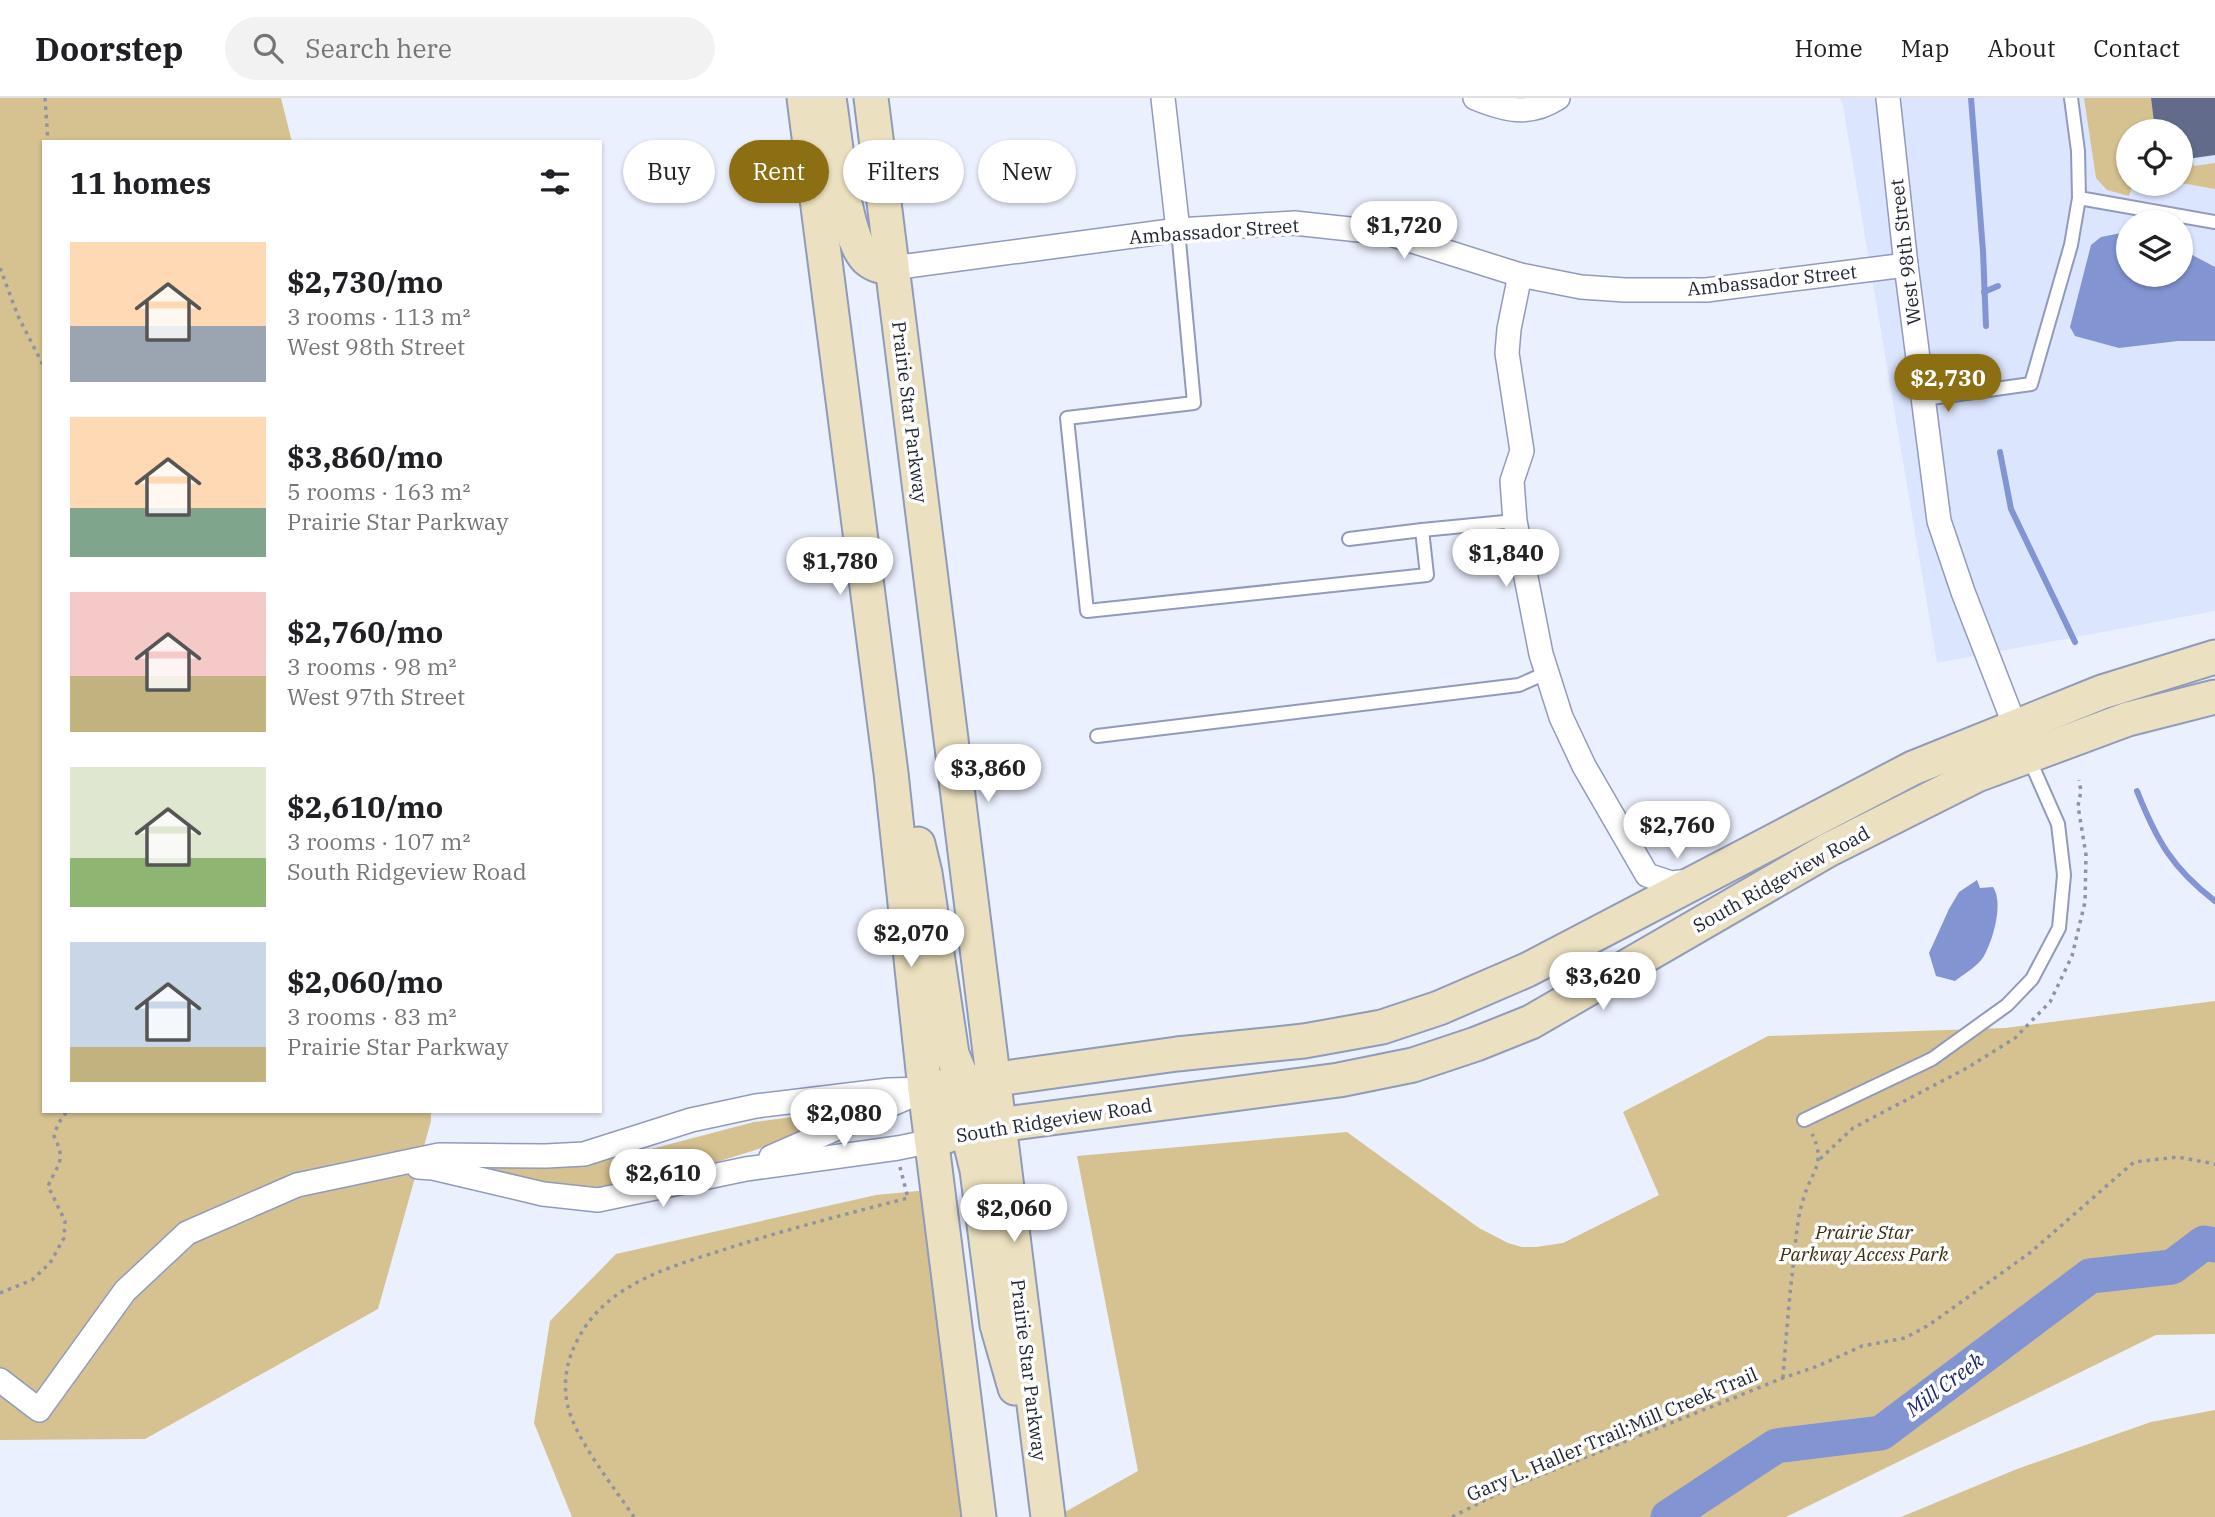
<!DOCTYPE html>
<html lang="en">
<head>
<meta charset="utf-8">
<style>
  body { margin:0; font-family:"IBM Plex Serif",serif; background:#f2f2f2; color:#202124; height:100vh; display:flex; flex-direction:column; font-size:26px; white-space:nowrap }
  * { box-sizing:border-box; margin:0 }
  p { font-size:23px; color:#757577 }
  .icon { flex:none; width:38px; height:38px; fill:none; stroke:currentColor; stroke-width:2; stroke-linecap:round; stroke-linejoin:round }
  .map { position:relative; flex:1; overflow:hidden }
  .panel { position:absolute; left:42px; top:42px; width:560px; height:973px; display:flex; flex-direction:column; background:#fff; border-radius:0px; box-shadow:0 2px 5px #0004 }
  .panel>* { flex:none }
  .top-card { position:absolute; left:623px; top:42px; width:665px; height:63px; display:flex; gap:14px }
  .controls { position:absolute; left:2116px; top:21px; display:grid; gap:14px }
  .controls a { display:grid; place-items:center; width:77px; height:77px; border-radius:50%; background:#fff; box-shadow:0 2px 5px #0004; font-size:35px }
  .price { position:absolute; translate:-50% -60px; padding:0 16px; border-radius:24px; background:#fff; color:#222; font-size:23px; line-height:46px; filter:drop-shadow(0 2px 4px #0008) }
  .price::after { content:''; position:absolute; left:50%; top:42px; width:21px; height:16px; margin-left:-10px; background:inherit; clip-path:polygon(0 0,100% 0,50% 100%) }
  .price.selected { background:#8c6f12; color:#fff }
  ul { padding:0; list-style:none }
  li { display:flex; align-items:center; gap:21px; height:175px; padding:0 28px }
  li span { display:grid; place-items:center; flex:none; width:196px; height:140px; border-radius:0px; color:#555 }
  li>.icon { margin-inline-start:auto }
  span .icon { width:84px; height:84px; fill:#fffc; stroke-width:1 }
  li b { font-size:30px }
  h2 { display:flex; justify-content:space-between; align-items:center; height:84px; padding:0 28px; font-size:30px }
  .chip { padding:0 24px; border-radius:32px; background:#fff; box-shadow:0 2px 5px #0004; font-size:24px; line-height:63px }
  .chip.selected { background:#8c6f12; color:#fff }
  header { display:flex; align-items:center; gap:42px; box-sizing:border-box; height:98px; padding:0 35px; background:#fff; border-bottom:2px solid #e0e0e0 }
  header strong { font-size:33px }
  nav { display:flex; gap:38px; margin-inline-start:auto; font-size:24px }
  .search { width:490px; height:63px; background:#f2f2f2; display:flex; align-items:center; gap:18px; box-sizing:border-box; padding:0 24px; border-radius:38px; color:#757577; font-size:26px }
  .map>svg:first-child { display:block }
  .built { fill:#dce5fe; fill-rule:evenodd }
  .green { fill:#d6c290 }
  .water { fill:#8294d2 }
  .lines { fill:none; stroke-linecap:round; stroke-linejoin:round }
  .stream { stroke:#8294d2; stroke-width:6 }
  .river { stroke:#8294d2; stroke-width:35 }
  .building { fill:#626c8a }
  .service-casing { stroke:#909bbc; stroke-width:16 }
  .minor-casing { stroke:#909bbc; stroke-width:26 }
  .secondary-casing { stroke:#909bbc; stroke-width:37 }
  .path { stroke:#8f94a1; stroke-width:3.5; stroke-dasharray:3.5 5; stroke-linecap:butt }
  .service { stroke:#fff; stroke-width:12 }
  .minor { stroke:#fff; stroke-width:23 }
  .secondary { stroke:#ebe0bf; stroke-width:33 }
  .labels { text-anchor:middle; stroke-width:7; stroke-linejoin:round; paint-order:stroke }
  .street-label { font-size:19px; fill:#222633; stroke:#fdfdfd }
  .park-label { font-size:19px; font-style:italic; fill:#3a2e0f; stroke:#fdfdfd }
  .water-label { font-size:21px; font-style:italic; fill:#1c276f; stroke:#fdfdfd }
</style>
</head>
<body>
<header>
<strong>Doorstep</strong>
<div class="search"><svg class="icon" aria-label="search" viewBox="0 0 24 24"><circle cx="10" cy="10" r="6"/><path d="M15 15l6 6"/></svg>Search here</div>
<nav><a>Home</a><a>Map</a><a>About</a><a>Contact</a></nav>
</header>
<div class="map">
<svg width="2215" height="1419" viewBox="0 0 2215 1419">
  <rect width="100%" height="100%" fill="#ebf0fe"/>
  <path class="built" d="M1840 0H2215V513L1937 565 1843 8ZM2128 33H2180V86H2128ZM2128 124H2180V177H2128Z"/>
  <g class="green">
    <polygon points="0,0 281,0 292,44 44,44 44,1013 431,1013 431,1023 378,1211 145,1341 0,1342"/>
    <polygon points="2084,0 2151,0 2155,33 2128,33 2128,86 2133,86 2129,98 2107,92 2096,80"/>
    <polygon points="2191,60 2194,68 2215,65 2215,91 2181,85 2180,62"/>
    <polygon points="2215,903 2215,1236 2156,1237 1786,1419 1056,1419 1138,1373 1077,1058 1347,1034 1479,1130 1508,1145 1522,1149 1536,1149 1563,1145 1659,1097 1623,1014 1768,938 2005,930"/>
    <polygon points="863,1010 771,1047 669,1079 610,1092 577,1093 451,1070 596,1062 636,1055 754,1024"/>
    <polygon points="939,1091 979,1419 572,1419 534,1325 550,1223 616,1156 876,1097"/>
    <polygon points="2215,1312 2215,1419 1901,1419 2017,1371 2151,1324"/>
  </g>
  <g class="water">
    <polygon points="2121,135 2128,136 2128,177 2180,177 2181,151 2215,169 2215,243 2178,243 2119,250 2075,238 2070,229 2091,147 2101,139"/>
    <path d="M1977 782 1980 790 1993 789C2004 805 1993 842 1984 858 1978 868 1964 876 1955 883L1936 878 1929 855 1949 811 1959 794Z"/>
  </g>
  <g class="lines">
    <g class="stream">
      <polyline points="1971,0 1983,153 1986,228"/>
      <polyline points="1984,194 1998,188"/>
      <polyline points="2000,354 2011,411 2075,544"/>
      <path d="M2137 693C2157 743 2172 770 2215 803"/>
    </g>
    <polyline class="river" points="1668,1419 1776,1348 1881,1335 2090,1178 2172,1169 2204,1145 2215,1147"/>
  </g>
  <polygon class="building" points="2151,0 2215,0 2215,57 2180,62 2180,33 2155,33"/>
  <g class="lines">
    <defs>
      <g id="service">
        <polyline points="2071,0 2078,53 2079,100 2215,124"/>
        <polyline points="1178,132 1194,305 1067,320 1087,513 1427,477 1422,432 1515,423"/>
        <polyline points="1924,301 2031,286 2071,147 2079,100"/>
        <polyline points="1349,441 1422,432"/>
        <polyline points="1097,638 1519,587 1546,575"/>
        <polyline points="1804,1022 1932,961 2007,907 2032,881 2059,830 2064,777 2058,726 2028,658"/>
      </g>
      <g id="minor">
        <polyline points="1163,0 1178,132"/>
        <path d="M1475 0C1505 12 1529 19 1558 0"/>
        <polyline points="1888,0 1906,167 1939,423 1963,494 2020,641"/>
        <polyline points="892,170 1178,132 1294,125 1387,135 1520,177 1581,189 1625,192 1706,192 1906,167"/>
        <polyline points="1520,177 1509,231 1507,255 1522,353 1512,383 1515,423 1541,556 1561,619 1584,668 1647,777 1671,785 1690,783"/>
        <polyline points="771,1059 913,997"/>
        <polyline points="418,1069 433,1070 543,1096 598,1102 746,1071 898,1050 932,1043"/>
        <polyline points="0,1282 39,1312 125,1193 187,1135 297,1087 439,1057 546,1058 584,1056 691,1022 756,1008 889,992 925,991"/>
      </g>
      <g id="secondary">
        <polyline points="804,0 891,675 925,991 979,1419"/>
        <path d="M829 0C835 35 843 139 867 161 875 168 883 169 892 170"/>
        <polyline points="871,0 1048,1419"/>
        <polyline points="918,746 925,775 952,956 964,985 976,1001"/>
        <polyline points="925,991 1177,956 1304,943 1382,929 1439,910 1527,872 1913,670 2102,594 2215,559"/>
        <polyline points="925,991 951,1006 967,1031 977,1072 997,1227 1015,1290"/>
        <polyline points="932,1043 967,1031 1339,982 1413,967 1476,946 1531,924 1828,752 1977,677 2128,621 2215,599"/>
      </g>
    </defs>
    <use href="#service" class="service-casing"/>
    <use href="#minor" class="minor-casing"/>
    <use href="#secondary" class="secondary-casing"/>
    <g class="path">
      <polyline points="45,0 48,44"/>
      <polyline points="0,170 18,218 44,269"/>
      <polyline points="1820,1061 1853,1030 1967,970 2015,940 2050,904 2072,858 2085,804 2086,757 2078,708 2081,693 2079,682"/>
      <path d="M0 1195 32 1182 50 1165 64 1140 65 1123 48 1088C59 1064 66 1063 54 1038L58 1026 67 1013"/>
      <path d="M1783 1280C1786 1240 1789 1200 1794 1161 1796 1141 1797 1121 1803 1102 1811 1073 1827 1066 1812 1036"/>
      <path d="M634 1419C614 1389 574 1340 567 1305 563 1281 567 1261 579 1239 610 1182 678 1167 735 1148 792 1130 850 1115 908 1100L900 1069"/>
      <polyline points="1452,1419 1509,1390 1783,1280 1818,1268 1862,1248 1905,1240 1929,1227 2031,1154 2134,1064 2178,1059 2215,1066"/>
    </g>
    <use href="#service" class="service"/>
    <use href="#minor" class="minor"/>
    <use href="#secondary" class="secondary"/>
  </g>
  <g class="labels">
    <g class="street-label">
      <text transform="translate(1214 133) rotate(-4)" y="7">Ambassador Street</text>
      <text transform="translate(1905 154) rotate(-97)" y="7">West 98th Street</text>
      <text transform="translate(1772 182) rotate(-6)" y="7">Ambassador Street</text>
      <text transform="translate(910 314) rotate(83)" y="7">Prairie Star Parkway</text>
      <text transform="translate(1781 781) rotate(-29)" y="7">South Ridgeview Road</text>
      <text transform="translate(1054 1022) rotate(-9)" y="7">South Ridgeview Road</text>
      <text transform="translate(1029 1272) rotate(83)" y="7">Prairie Star Parkway</text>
      <text transform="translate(1612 1336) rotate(-23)" y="7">Gary L. Haller Trail;Mill Creek Trail</text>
    </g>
    <g class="park-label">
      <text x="1864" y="1141">Prairie Star<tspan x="1864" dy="22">Parkway Access Park</tspan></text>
    </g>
    <g class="water-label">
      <text transform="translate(1945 1287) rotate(-37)" y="7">Mill Creek</text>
    </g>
  </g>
</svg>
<div class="controls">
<a><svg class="icon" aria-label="locate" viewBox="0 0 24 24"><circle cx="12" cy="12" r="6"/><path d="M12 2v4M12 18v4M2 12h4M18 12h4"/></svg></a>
<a><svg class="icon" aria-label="layers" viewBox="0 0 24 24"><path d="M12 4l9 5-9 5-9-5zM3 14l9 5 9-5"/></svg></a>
</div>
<b class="price" style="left:1404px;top:163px">$1,720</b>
<b class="price selected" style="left:1948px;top:316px">$2,730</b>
<b class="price" style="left:1506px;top:491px">$1,840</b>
<b class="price" style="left:840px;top:499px">$1,780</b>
<b class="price" style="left:988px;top:706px">$3,860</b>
<b class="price" style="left:1677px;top:763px">$2,760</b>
<b class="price" style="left:911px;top:871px">$2,070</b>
<b class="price" style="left:1603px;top:914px">$3,620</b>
<b class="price" style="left:844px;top:1051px">$2,080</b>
<b class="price" style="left:663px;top:1111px">$2,610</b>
<b class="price" style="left:1014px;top:1146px">$2,060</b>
<div class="top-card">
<a class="chip">Buy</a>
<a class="chip selected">Rent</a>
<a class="chip">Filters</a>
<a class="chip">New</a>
</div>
<section class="panel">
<h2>11 homes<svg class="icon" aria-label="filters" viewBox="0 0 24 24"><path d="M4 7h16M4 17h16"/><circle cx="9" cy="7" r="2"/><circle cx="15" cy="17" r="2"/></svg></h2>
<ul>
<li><span style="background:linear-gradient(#ffd9b3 60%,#9aa5b1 0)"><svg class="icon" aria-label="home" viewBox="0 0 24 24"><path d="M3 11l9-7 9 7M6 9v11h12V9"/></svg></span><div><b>$2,730/mo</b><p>3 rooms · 113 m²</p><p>West 98th Street</p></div></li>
<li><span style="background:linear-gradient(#ffd9b3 65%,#7fa58c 0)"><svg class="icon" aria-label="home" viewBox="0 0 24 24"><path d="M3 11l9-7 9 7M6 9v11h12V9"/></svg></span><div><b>$3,860/mo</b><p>5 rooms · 163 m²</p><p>Prairie Star Parkway</p></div></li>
<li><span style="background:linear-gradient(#f6c9c9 60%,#c2b280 0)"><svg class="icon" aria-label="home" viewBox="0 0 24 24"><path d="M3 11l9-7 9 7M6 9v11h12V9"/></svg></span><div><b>$2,760/mo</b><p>3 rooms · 98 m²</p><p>West 97th Street</p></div></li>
<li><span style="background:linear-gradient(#dfe7d0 65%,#8fb573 0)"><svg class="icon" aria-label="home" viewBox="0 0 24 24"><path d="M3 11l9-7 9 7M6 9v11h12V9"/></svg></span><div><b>$2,610/mo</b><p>3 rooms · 107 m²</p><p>South Ridgeview Road</p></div></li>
<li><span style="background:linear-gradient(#c9d6e8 75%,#c2b280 0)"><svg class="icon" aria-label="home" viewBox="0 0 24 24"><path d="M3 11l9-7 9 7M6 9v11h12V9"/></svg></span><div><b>$2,060/mo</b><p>3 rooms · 83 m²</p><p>Prairie Star Parkway</p></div></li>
</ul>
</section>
</div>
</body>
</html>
